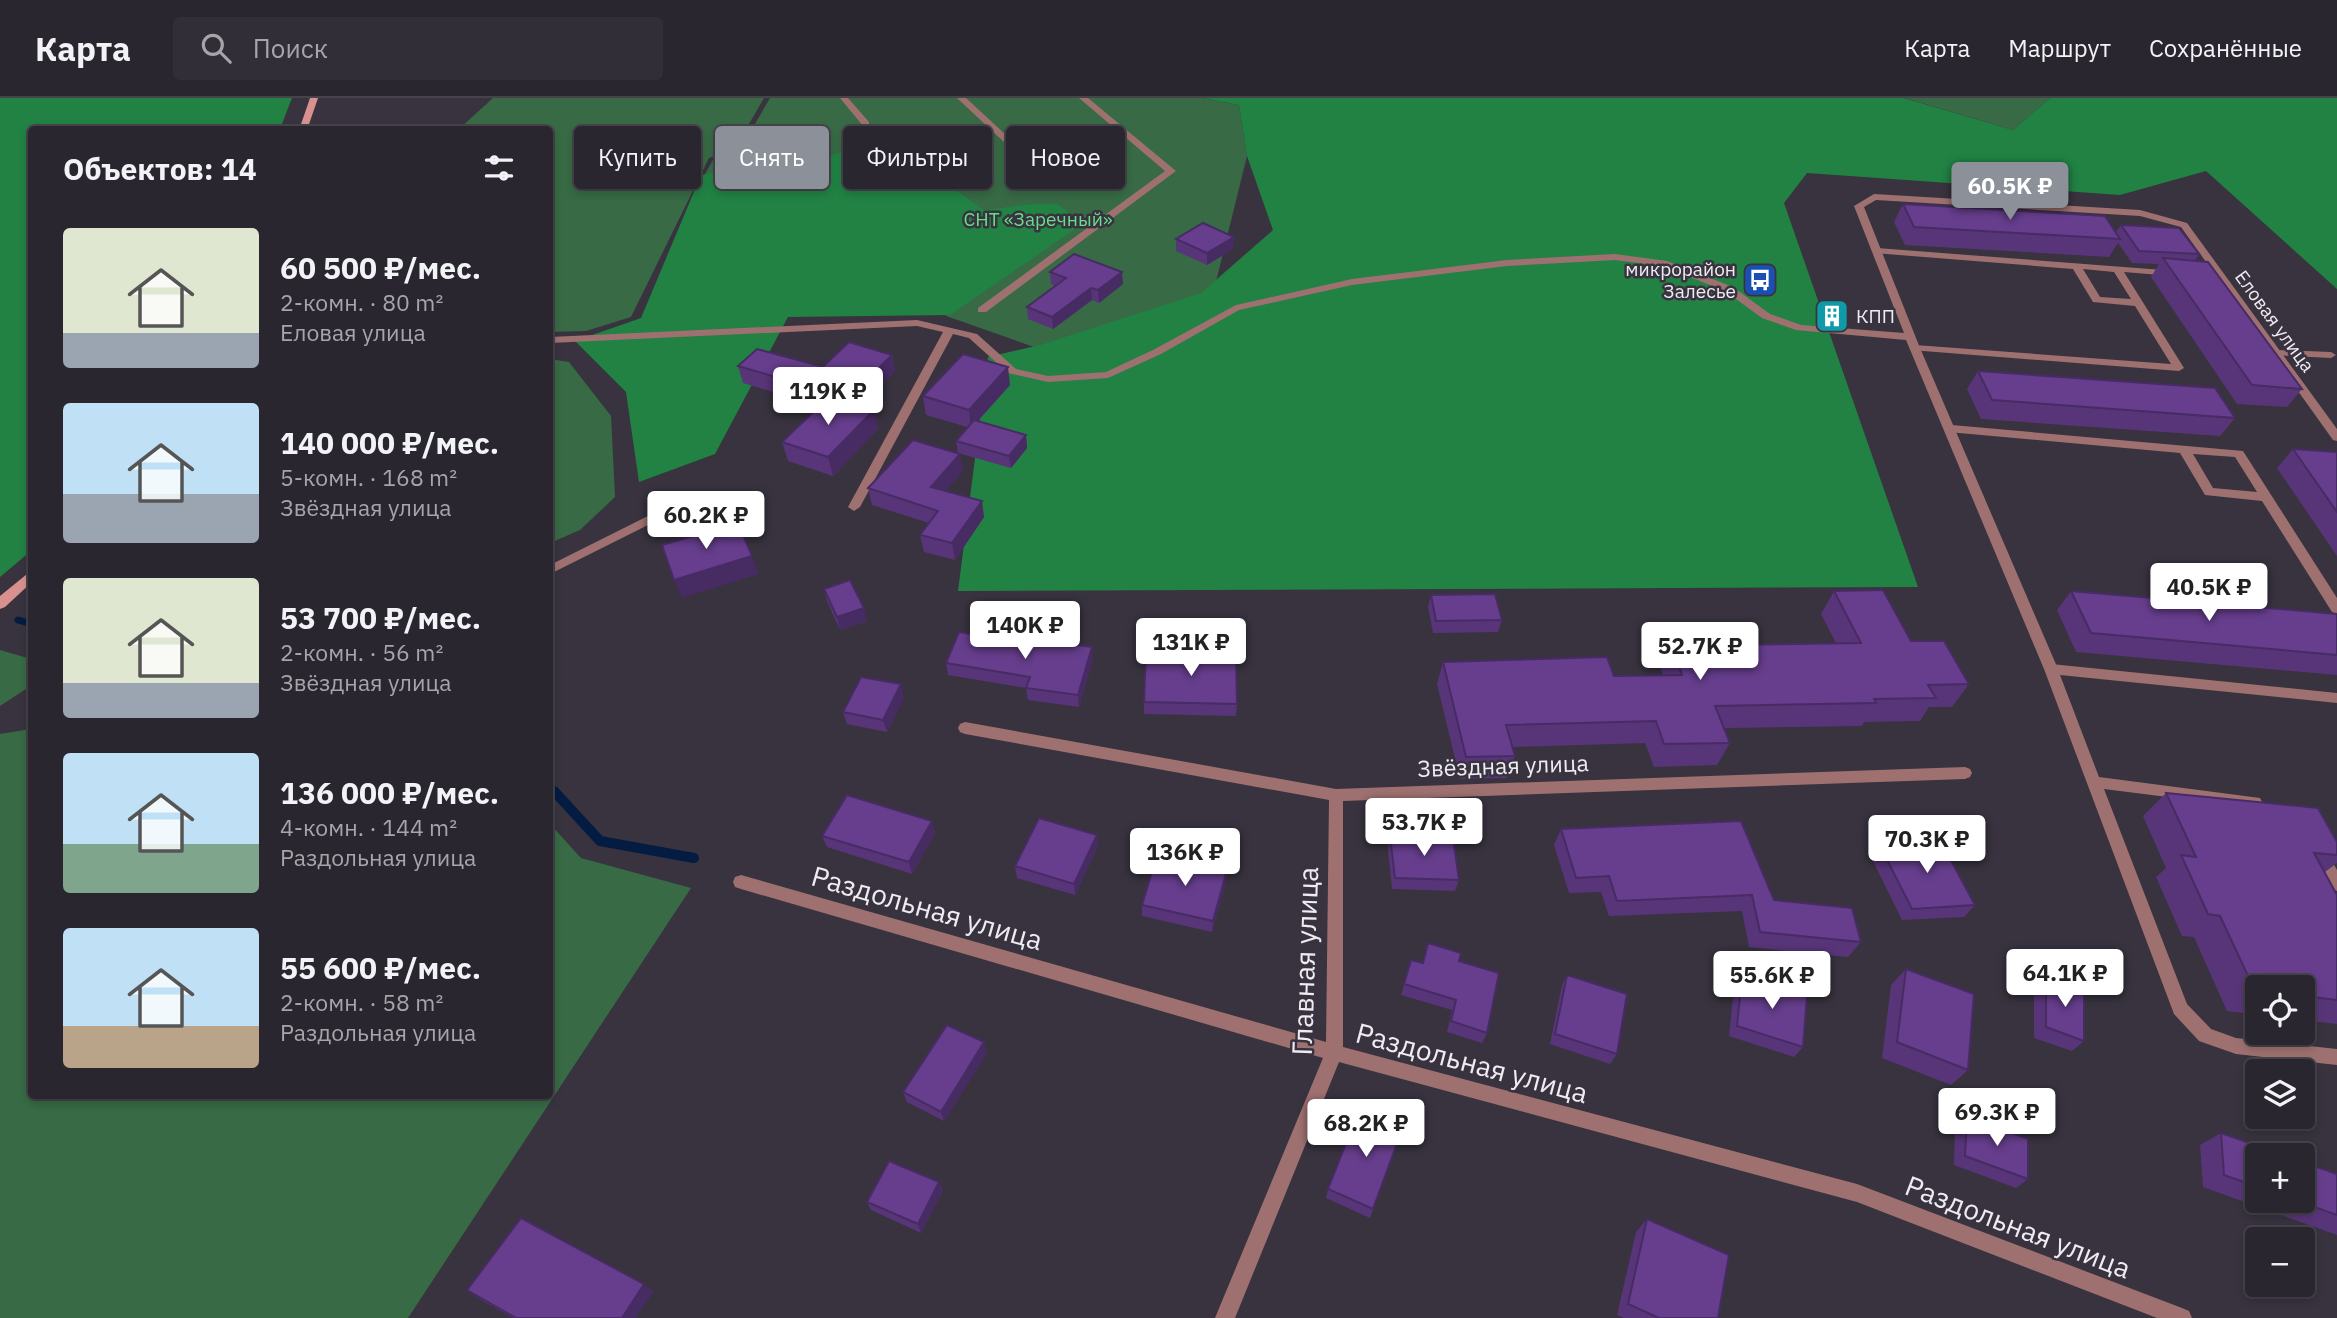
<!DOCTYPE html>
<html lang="ru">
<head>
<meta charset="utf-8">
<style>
  body { margin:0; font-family:"IBM Plex Sans",sans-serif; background:#322e37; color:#f1f3f6; height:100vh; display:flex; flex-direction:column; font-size:26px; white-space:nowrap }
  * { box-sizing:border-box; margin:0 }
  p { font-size:23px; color:#a5a5aa }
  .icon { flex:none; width:38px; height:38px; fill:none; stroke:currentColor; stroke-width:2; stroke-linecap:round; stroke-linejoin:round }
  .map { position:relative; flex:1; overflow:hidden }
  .sheet { position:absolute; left:28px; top:28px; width:525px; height:973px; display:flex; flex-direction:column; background:#2a262f; border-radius:7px; box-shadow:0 4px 10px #0003,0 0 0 2px #46434b }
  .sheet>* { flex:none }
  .top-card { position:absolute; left:574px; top:28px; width:665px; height:63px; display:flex; gap:14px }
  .tools { position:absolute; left:2245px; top:877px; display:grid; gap:14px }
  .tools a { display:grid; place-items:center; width:70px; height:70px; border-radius:7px; background:#2a262f; box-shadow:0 4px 10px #0003,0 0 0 2px #46434b; font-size:35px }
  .price { position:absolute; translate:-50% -60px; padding:0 16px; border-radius:7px; background:#fff; color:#222; font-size:23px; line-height:46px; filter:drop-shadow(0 2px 4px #0008) }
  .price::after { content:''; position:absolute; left:50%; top:42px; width:21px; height:16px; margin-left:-10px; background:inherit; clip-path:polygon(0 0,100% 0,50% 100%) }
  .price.selected { background:#8c9099; color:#fff }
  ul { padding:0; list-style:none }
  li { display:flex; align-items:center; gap:21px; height:175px; padding:0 35px }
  li span { display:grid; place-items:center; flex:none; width:196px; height:140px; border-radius:7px; color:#555 }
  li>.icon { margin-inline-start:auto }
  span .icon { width:84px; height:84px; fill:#fffc; stroke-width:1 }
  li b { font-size:30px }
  h2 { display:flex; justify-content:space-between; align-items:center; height:84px; padding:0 35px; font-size:30px }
  .pill { padding:0 24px; border-radius:7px; background:#2a262f; box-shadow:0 4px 10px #0003,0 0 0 2px #46434b; font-size:24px; line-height:63px }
  .pill.selected { background:#8c9099; color:#fff }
  header { display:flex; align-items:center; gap:42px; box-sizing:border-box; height:98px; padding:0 35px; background:#2a262f; border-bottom:2px solid #46434b }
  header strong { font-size:33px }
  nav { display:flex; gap:38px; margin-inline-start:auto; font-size:24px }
  .search { width:490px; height:63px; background:#322e37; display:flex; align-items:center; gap:18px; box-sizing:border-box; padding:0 24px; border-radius:7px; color:#a5a5aa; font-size:26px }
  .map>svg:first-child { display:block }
  .green { fill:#376a45 }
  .forest { fill:#218244 }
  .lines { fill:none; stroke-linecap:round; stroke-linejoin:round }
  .stream-far1 { stroke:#041c42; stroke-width:7 }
  .stream { stroke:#041c42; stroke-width:10 }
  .lane { fill:#9e7170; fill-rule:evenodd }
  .street { fill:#9e7170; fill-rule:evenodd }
  .secondary { fill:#d99190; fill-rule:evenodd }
  .wall { fill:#583579 }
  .shaded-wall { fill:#472b63 }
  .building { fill:#663e8d; stroke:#472b63; stroke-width:2 }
  .labels { text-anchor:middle; stroke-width:5; stroke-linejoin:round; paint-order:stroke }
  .far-park-label { font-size:19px; fill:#67dd89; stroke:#38333f }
  .far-poi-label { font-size:19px; fill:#eeebf2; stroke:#38333f; text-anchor:end }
  .far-street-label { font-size:19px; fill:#eeebf2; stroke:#38333f }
  .street-label { font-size:23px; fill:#eeebf2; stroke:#38333f }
  .near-street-label { font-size:28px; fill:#eeebf2; stroke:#38333f }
</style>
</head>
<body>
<header>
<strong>Карта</strong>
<div class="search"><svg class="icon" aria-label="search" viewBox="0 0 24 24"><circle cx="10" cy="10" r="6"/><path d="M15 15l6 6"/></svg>Поиск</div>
<nav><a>Карта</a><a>Маршрут</a><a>Сохранённые</a></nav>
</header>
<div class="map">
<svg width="2337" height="1220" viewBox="0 0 2337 1220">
  <rect width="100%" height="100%" fill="#38333f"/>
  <g class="green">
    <polygon points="493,0 764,0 734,52 709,60 631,219 586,233 550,234 550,32 459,31"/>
    <polygon points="770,0 1202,0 1239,7 1247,58 1212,200 1034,249 949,219 691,101 714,60 740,52"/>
    <polygon points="1905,0 2050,0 2013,32"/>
    <polygon points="550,261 569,264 611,318 615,399 580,432 550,445"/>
    <polygon points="0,552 31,561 32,587 0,608"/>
    <polygon points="31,631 32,998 550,998 550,726 581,760 691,790 408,1220 0,1220 0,636"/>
  </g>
  <g class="forest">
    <polygon points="0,0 292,0 280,31 32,32 31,453 0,479"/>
    <polygon points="1202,0 1904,0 2013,32 2050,0 2337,0 2337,191 2206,73 2120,97 1807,75 1784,105 1918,489 958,493 988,259 1040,247 1201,195 1273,132 1247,58 1239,7"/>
    <polygon points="880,39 984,112 1033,106 1057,106 1084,125 950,217 788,219 715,356 639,384 626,294 575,243 641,220 701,77 833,57"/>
  </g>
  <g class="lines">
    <g class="stream-far1">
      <polyline points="18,522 32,526"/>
      <polyline points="550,689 555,695"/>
    </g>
    <polyline class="stream" points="554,693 600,743 694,760"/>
    <g class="lane">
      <polygon points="840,0 848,0 869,24 869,28 863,28"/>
      <polygon points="957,0 966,0 1059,86 1059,90 1053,90"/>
      <polygon points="1079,0 1088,0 1176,73 986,214 978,214 978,210 1165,73"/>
      <path d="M1877 150 2176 173 2177 175 2172 178 2124 174 2184 270 2179 273 1911 252 1910 250 1915 247 2171 266 2135 208 2093 204 2073 171 1874 155 1872 153ZM2083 171 2114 174 2131 201 2100 199Z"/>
      <polygon points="2277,252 2331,254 2336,257 2331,260 2273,257 2272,255"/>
      <path d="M1952 327 2243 353 2337 500V516L2332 514 2262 403 2205 397 2180 355 1948 334V328ZM2193 356 2235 359 2257 394 2213 390Z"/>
      <polygon points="2051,566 2337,595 2337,605 2060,577 2099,679 2260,700 2262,704 2260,708 2255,710 2104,691 2187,906 2211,931 2236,940 2337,951 2337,967 2236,956 2199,943 2174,916 2044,571"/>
      <polygon points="2319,748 2324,749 2337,772 2337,793 2331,791 2311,754 2314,749"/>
    </g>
    <g class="street">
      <polygon points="1874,96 2140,112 2187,125 2337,331 2337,343 2333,342 2181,129 2140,118 1876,102 1864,109 1920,250 2058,571 2051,576 2044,571 1906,242 1796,232 1762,220 1725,193 1662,168 1615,162 1507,168 1352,187 1239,212 1161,256 1108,280 1048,284 1008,275 969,240 953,236 860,409 854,413 848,409 943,234 917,228 550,245 550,239 917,222 977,236 1016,271 1048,278 1106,274 1153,252 1236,207 1352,181 1507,162 1615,156 1667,163 1733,189 1770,216 1801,227 1904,235 1854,108"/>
      <polygon points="672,406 678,410 676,413 550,476 550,467"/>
      <polygon points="965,624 1336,691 1965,669 1970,671 1972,675 1970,679 1965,681 1343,703 1343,949 1857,1086 2182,1210 2189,1213 2192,1220 2157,1220 1857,1104 1339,964 1235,1220 1215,1220 1323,960 741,791 735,789 733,784 735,779 741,777 1326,944 1329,702 965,636 960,634 958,630 960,626"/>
    </g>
    <g class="secondary">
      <polygon points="310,0 318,0 307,32 299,32"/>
      <polygon points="32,472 32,484 5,509 0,511 0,498"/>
    </g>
  </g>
  <g class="wall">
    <polygon points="1903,106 2116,134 2121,127 2199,156 2195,163 2302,291 2287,309 2237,306 2151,179 2159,166 2132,165 2118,145 2109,159 1905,147 1894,124"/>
    <polygon points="1176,141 1233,151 1207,167 1176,153"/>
    <polygon points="1050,174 1123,186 1099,205 1092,202 1053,231 1028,221 1027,209 1055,188 1051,186"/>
    <polygon points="892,257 895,273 860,308 874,312 878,331 833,378 788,363 782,344 820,308 743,285 738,268 823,269"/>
    <polygon points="1978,273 2235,320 2220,338 1981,321 1967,291"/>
    <polygon points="1010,287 978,323 1026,337 1027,350 1011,370 958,355 956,343 967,329 926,317 923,298"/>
    <polygon points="2293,351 2337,354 2337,458 2277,370"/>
    <polygon points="963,373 945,393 984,419 955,462 924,454 920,437 929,425 872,407 868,390"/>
    <polygon points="824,491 867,523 840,532 827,503"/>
    <polygon points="1834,493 1911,543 1969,586 1952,609 1929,609 1920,623 1864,624 1862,628 1724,630 1730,645 1717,667 1654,669 1645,645 1512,649 1515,658 1507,680 1460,681 1437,586 1443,564 1614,578 1663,577 1661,571 1671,548 1836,545 1821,516"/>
    <polygon points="2071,493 2337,516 2337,577 2076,554 2057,512"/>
    <polygon points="1431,497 1502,522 1498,534 1433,535 1428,509"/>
    <polygon points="1040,547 1093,561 1079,609 1028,602 1026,590 948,577 946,565"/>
    <polygon points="904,599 887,634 847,626 843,614"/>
    <polygon points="1144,604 1237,606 1236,618 1144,616"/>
    <polygon points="2166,695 2337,744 2337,765 2325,774 2337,797 2337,926 2303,922 2303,889 2258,889 2258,917 2227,913 2194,839 2182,838 2156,779 2166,770 2143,718"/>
    <polygon points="932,723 935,735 912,776 827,749 822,738"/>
    <polygon points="1561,731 1774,802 1861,844 1848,859 1749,849 1742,813 1609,818 1601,794 1569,795 1554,747"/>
    <polygon points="1097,737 1098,748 1075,797 1017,780 1015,768"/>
    <polygon points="1390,738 1459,782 1455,793 1392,791 1388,750"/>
    <polygon points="1879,746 1975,807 1964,819 1902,822 1870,757"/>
    <polygon points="1227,772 1226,783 1212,834 1142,818 1142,807"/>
    <polygon points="1428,845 1459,863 1487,935 1482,945 1447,934 1452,912 1401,897 1411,862 1423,865"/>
    <polygon points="1906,871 1968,972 1951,987 1882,960 1891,887"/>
    <polygon points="1567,877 1617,956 1610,966 1550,946 1562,887"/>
    <polygon points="1742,878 1803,949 1794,959 1729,938 1734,889"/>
    <polygon points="2046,880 2084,943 2072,953 2034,940 2034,891"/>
    <polygon points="987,955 944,1023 907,1004 903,994"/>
    <polygon points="1967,1018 2028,1081 2016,1090 1954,1067 1955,1028"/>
    <polygon points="1403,1029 1370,1120 1326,1100 1328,1091"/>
    <polygon points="2221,1035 2258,1057 2258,1102 2303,1102 2337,1076 2337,1137 2203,1089 2200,1047"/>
    <polygon points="939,1084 943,1093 921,1135 871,1112 867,1104"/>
    <polygon points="1647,1121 1718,1220 1624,1220 1617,1217 1636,1134"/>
    <polygon points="644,1186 653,1194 635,1220 513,1220 478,1200 467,1192"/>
  </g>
  <g class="shaded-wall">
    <polygon points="1234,139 1233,151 1207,167 1207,155"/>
    <polygon points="1122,174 1123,186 1099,205 1098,192"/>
    <polygon points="1091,190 1092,202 1053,231 1052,219"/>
    <polygon points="892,257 895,273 851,317 848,300"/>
    <polygon points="1008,269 1010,287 971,330 969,312"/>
    <polygon points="874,312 878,331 833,378 828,359"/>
    <polygon points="1026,337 1027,350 1011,370 1009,358"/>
    <polygon points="960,356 963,373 934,406 931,389"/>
    <polygon points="982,403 984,419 955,462 952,445"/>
    <polygon points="752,458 759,476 682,500 674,482"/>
    <polygon points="864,510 867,523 840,532 837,519"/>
    <polygon points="1092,549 1093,561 1079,609 1078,597"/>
    <polygon points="901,586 904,599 887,634 883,622"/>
    <polygon points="932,723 935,735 912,776 909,764"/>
    <polygon points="1097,737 1098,748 1075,797 1074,786"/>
    <polygon points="1227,772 1226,783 1212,834 1213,823"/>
    <polygon points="984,944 987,955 944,1023 941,1014"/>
    <polygon points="939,1084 943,1093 921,1135 918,1126"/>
    <polygon points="644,1186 653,1194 635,1220 622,1220"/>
  </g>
  <g class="building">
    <polygon points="1903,106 2105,118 2120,141 1914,129"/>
    <polygon points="1203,125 1234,139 1207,155 1176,141"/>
    <polygon points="2121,127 2179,130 2199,156 2139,153"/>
    <polygon points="1074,156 1122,174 1098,192 1091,190 1052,219 1027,209 1066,180 1050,174"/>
    <polygon points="2163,160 2208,164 2302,291 2252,287"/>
    <polygon points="849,244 892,257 848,300 738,268 757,251 823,269"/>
    <polygon points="963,256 1008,269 969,312 923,298"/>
    <polygon points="1978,273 2215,290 2235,320 1992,302"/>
    <polygon points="829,299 874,312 828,359 782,344"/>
    <polygon points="974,322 1026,337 1009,358 956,343"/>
    <polygon points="913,342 960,356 931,389 982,403 952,445 920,437 938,413 868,390"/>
    <polygon points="2293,351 2337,354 2337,414"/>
    <polygon points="738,425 752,458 674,482 662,447"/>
    <polygon points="850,482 864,510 837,519 824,491"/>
    <polygon points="1883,492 1911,543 1944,543 1969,586 1928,587 1936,600 1874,601 1876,605 1715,608 1730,645 1664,646 1656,623 1506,627 1515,658 1466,659 1443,564 1607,559 1614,578 1682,577 1671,548 1861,545 1834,493"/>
    <polygon points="2071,493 2337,516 2337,557 2091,535"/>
    <polygon points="1495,496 1502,522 1436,523 1431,497"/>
    <polygon points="959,534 1040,547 1042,542 1092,549 1078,597 1026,590 1030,579 946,565"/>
    <polygon points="1146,553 1236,555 1237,606 1144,604"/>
    <polygon points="861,579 901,586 883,622 843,614"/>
    <polygon points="2166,695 2318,710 2337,744 2337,757 2314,755 2337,797 2337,902 2303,898 2303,889 2258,889 2258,893 2255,893 2220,818 2208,816 2181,757 2196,759"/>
    <polygon points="847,697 932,723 909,764 822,738"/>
    <polygon points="1039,720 1097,737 1074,786 1015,768"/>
    <polygon points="1741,723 1774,802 1852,810 1861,844 1760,834 1752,797 1617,803 1609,778 1576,780 1561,731"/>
    <polygon points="1390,738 1453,739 1459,782 1395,780"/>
    <polygon points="1940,742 1975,807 1912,811 1879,746"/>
    <polygon points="1157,757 1227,772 1213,823 1142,807"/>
    <polygon points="1428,845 1461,855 1459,863 1499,875 1487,935 1451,923 1456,902 1404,886 1411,862 1423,865"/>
    <polygon points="1906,871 1974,896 1968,972 1897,944"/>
    <polygon points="1567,877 1627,896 1617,956 1555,936"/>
    <polygon points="1742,878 1807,898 1803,949 1737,928"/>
    <polygon points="2046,880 2084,893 2084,943 2046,929"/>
    <polygon points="947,927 984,944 941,1014 903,994"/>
    <polygon points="1360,1010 1403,1029 1373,1111 1328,1091"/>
    <polygon points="1967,1018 2028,1041 2028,1081 1965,1058"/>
    <polygon points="2221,1035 2284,1057 2258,1057 2258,1089 2224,1077"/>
    <polygon points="889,1063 939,1084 918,1126 867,1104"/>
    <polygon points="2303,1064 2337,1076 2337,1117 2295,1102 2303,1102"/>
    <polygon points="521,1120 644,1186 622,1220 516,1220 467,1192"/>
    <polygon points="1647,1121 1729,1157 1718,1220 1659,1220 1628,1206"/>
  </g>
  <defs>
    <symbol id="bus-square" viewBox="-11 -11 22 22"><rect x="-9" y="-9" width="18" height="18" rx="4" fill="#1a4fb4" stroke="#38333f"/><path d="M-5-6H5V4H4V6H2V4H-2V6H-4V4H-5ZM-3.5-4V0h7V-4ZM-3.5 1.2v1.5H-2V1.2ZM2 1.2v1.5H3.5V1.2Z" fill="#fff"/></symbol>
    <symbol id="building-square" viewBox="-11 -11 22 22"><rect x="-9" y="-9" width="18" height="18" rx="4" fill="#0f9aa8" stroke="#38333f"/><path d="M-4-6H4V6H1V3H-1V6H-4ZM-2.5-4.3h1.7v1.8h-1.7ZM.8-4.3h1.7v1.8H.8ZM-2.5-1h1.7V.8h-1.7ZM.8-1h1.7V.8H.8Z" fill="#fff"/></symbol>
  </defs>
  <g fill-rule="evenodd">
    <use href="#bus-square" x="1741" y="163" width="38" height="38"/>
    <use href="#building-square" x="1813" y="199" width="38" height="38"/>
  </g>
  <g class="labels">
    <g class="far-park-label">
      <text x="1038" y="128">СНТ «Заречный»</text>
    </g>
    <g class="far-poi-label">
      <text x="1736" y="178">микрорайон<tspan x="1736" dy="22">Залесье</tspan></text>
      <text x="1856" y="225" text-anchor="start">КПП</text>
    </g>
    <g class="far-street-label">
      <text transform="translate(2275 223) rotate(54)" y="7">Еловая улица</text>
    </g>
    <g class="street-label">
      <text transform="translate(1503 668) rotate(-2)" y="8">Звёздная улица</text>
    </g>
    <g class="near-street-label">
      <text transform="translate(927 810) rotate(16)" y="10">Раздольная улица</text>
      <text transform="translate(1305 863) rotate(-88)" y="10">Главная улица</text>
      <text transform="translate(1472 965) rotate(15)" y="10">Раздольная улица</text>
      <text transform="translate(2018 1129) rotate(21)" y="10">Раздольная улица</text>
    </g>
  </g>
</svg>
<div class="tools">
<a><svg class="icon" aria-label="locate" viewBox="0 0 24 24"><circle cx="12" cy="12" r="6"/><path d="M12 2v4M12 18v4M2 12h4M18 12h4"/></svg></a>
<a><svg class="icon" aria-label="layers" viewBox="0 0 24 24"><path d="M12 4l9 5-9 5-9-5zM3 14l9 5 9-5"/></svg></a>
<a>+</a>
<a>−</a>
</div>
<b class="price selected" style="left:2010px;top:124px">60.5K ₽</b>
<b class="price" style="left:828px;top:329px">119K ₽</b>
<b class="price" style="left:706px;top:453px">60.2K ₽</b>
<b class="price" style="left:2209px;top:525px">40.5K ₽</b>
<b class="price" style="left:1025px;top:563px">140K ₽</b>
<b class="price" style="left:1191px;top:580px">131K ₽</b>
<b class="price" style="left:1700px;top:584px">52.7K ₽</b>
<b class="price" style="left:1424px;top:760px">53.7K ₽</b>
<b class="price" style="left:1927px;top:777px">70.3K ₽</b>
<b class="price" style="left:1185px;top:790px">136K ₽</b>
<b class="price" style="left:2065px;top:911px">64.1K ₽</b>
<b class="price" style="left:1772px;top:913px">55.6K ₽</b>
<b class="price" style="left:1997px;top:1050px">69.3K ₽</b>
<b class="price" style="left:1366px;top:1061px">68.2K ₽</b>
<div class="top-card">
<a class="pill">Купить</a>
<a class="pill selected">Снять</a>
<a class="pill">Фильтры</a>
<a class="pill">Новое</a>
</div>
<section class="sheet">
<h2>Объектов: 14<svg class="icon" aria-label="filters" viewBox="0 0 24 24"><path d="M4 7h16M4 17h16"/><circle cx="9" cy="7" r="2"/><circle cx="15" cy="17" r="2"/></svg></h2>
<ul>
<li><span style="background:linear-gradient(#dfe7d0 75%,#9aa5b1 0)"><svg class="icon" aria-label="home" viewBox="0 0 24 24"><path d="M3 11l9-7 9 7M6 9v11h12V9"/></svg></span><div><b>60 500 ₽/мес.</b><p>2-комн. · 80 m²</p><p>Еловая улица</p></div></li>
<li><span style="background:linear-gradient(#bfe0f5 65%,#9aa5b1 0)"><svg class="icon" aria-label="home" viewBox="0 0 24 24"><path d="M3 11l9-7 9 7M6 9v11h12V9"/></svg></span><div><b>140 000 ₽/мес.</b><p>5-комн. · 168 m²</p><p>Звёздная улица</p></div></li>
<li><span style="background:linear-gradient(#dfe7d0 75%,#9aa5b1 0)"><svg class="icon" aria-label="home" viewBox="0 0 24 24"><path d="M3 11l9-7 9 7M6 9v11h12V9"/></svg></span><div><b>53 700 ₽/мес.</b><p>2-комн. · 56 m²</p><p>Звёздная улица</p></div></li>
<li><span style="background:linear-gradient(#bfe0f5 65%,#7fa58c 0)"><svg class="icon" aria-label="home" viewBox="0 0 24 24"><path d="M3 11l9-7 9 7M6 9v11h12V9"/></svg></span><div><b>136 000 ₽/мес.</b><p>4-комн. · 144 m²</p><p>Раздольная улица</p></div></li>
<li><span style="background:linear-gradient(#bfe0f5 70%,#b9a48a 0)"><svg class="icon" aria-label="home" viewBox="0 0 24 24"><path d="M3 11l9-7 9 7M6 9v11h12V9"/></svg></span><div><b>55 600 ₽/мес.</b><p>2-комн. · 58 m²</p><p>Раздольная улица</p></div></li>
</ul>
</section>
</div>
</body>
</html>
